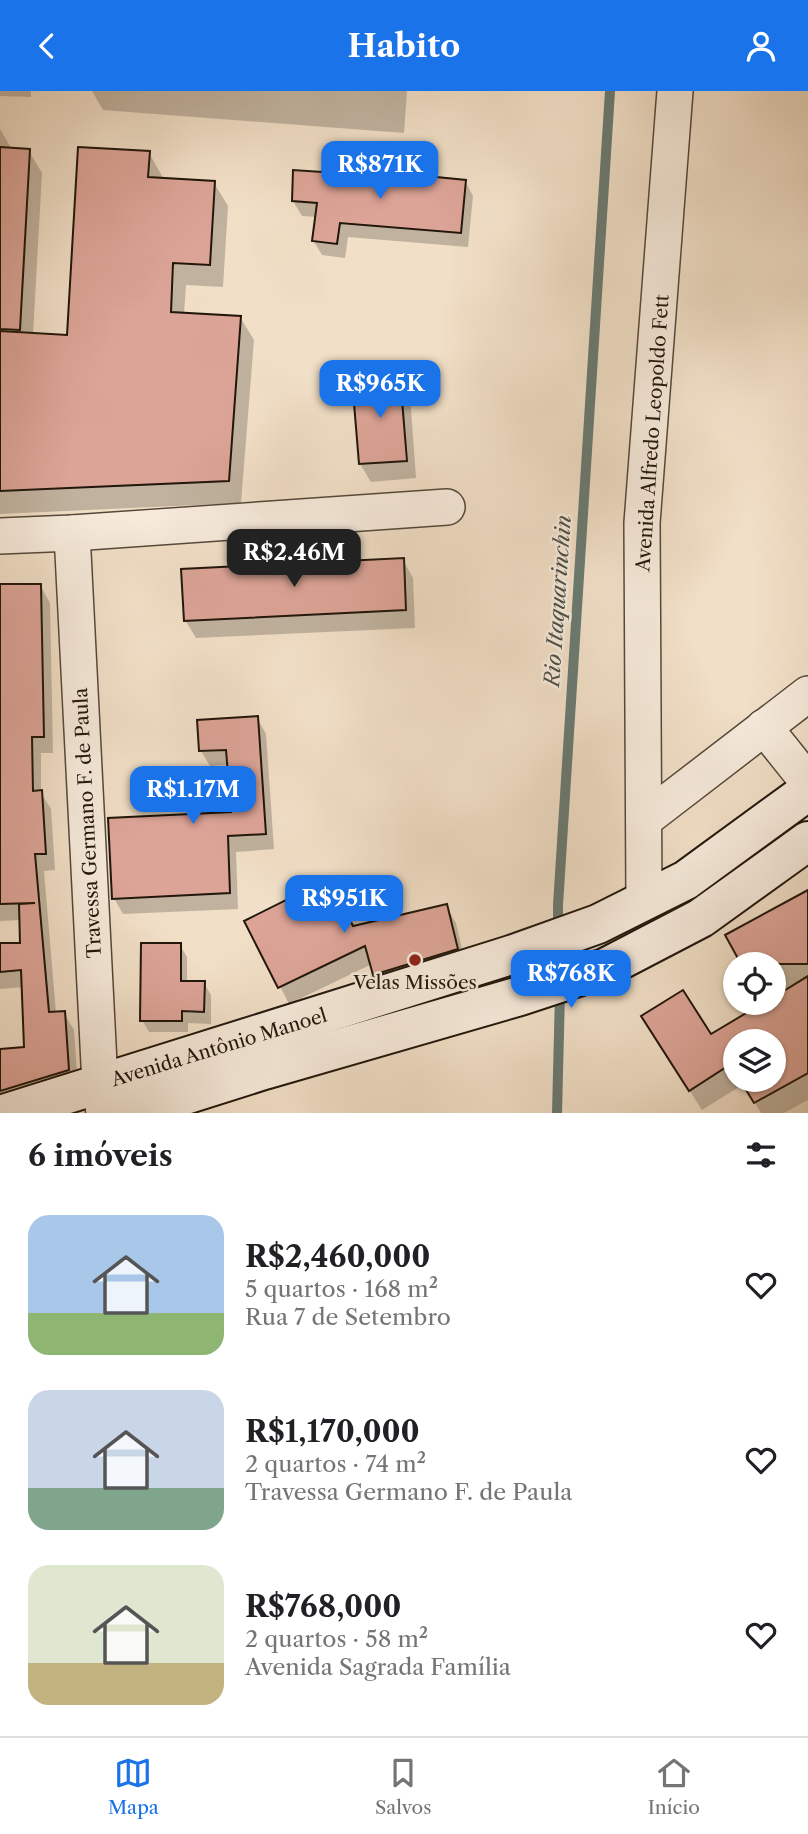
<!DOCTYPE html>
<html lang="pt">
<head>
<meta charset="utf-8">
<style>
  body { margin:0; font-family:"Libre Caslon Text",serif; background:#f2f2f2; color:#202124; height:100vh; display:flex; flex-direction:column; font-size:26px; white-space:nowrap }
  * { box-sizing:border-box; margin:0 }
  p { font-size:23px; color:#757577 }
  .icon { flex:none; width:38px; height:38px; fill:none; stroke:currentColor; stroke-width:2; stroke-linecap:round; stroke-linejoin:round }
  .map { position:relative; height:1022px; overflow:hidden }
  .panel { display:flex; flex-direction:column; background:#fff; flex:1 }
  .panel>* { flex:none }
  .controls { position:absolute; left:723px; top:861px; display:grid; gap:14px }
  .controls a { display:grid; place-items:center; width:63px; height:63px; border-radius:50%; background:#fff; box-shadow:0 2px 5px #0004; font-size:35px }
  .price { position:absolute; translate:-50% -60px; padding:0 16px; border-radius:14px; background:#1a73e8; color:#fff; font-size:23px; line-height:46px; filter:drop-shadow(0 2px 4px #0008) }
  .price::after { content:''; position:absolute; left:50%; top:42px; width:21px; height:16px; margin-left:-10px; background:inherit; clip-path:polygon(0 0,100% 0,50% 100%) }
  .price.on { background:#222; color:#fff }
  ul { padding:0; list-style:none }
  li { display:flex; align-items:center; gap:21px; height:175px; padding:0 28px }
  li span { display:grid; place-items:center; flex:none; width:196px; height:140px; border-radius:21px; color:#555 }
  li>.icon { margin-inline-start:auto }
  span .icon { width:84px; height:84px; fill:#fffc; stroke-width:1 }
  li b { font-size:30px }
  h2 { display:flex; justify-content:space-between; align-items:center; height:84px; padding:0 28px; font-size:30px }
  header { display:flex; justify-content:space-between; align-items:center; height:91px; padding:0 28px; background:#1a73e8; color:#fff; font-size:32px; font-weight:800 }
  .menu { display:flex; justify-content:space-around; align-items:center; height:98px; border-top:2px solid #e0e0e0; background:#fff; font-size:19px; color:#757577 }
  .menu a { display:grid; justify-items:center; gap:4px }
  .menu .on { color:#1a73e8 }
  .map>svg:first-child { display:block }
  .shadow { fill:#0003; fill-rule:evenodd }
  .lines { fill:none; stroke-linecap:round; stroke-linejoin:round }
  .stream { stroke:#6a7a72; stroke-width:10 }
  .building { fill:#dca497; stroke:#21160b; stroke-width:2 }
  .street-casing { stroke:#55483a; stroke-width:38 }
  .secondary-casing { stroke:#21160b; stroke-width:42 }
  .street { stroke:#f6eadb; stroke-width:35 }
  .secondary { stroke:#f6eadb; stroke-width:38 }
  .poi-dot { fill:#8f2418; stroke:#f6eadb; stroke-width:2.5 }
  .labels { text-anchor:middle; stroke-width:5; stroke-linejoin:round; paint-order:stroke }
  .street-label { font-size:19px; fill:#21160b; stroke:#f6eadb }
  .poi-label { font-size:19px; fill:#21160b; stroke:#f6eadb }
  .water-label { font-size:21px; font-style:italic; fill:#4c5047; stroke:#f6eadb }
</style>
</head>
<body>
<header><svg class="icon" aria-label="back" viewBox="0 0 24 24"><path d="M15 5l-7 7 7 7"/></svg>Habito<svg class="icon" aria-label="person" viewBox="0 0 24 24"><circle cx="12" cy="8" r="4"/><path d="M4 21q1-7 8-7t8 7"/></svg></header>
<div class="map">
<svg width="808" height="1022" viewBox="0 0 808 1022">
  <rect width="100%" height="100%" fill="#f1dfc7"/>
  <filter id="stains"><feTurbulence type="fractalNoise" baseFrequency=".00286" numOctaves="4"/><feColorMatrix values="0 0 0 0 .2 0 0 0 0 .09 0 0 0 0 .02 0 0 0 .5 -.17"/></filter>
  <radialGradient id="worn" r=".72"><stop offset=".6" stop-color="#630" stop-opacity="0"/><stop offset="1" stop-color="#630" stop-opacity=".3"/></radialGradient>
  <g class="shadow">
    <polygon points="0,0 31,0 31,6 0,5"/>
    <polygon points="92,0 407,0 404,42 103,19"/>
    <polygon points="0,38 10,55 10,58 29,60 42,82 33,244 68,246 149,62 162,85 162,89 214,92 228,115 223,196 186,194 184,223 240,226 254,249 241,412 0,423"/>
    <polygon points="378,85 465,90 473,105 468,156 348,146 345,167 322,164 313,149 317,126 302,125 293,110"/>
    <polygon points="399,286 410,304 416,387 371,391 360,373"/>
    <polygon points="403,469 413,487 415,537 196,547 185,529"/>
    <polygon points="40,494 50,512 53,662 41,662 41,702 51,718 55,779 44,780 56,922 64,922 74,939 78,996 0,1019 0,959 26,958 24,896 0,898 0,854 22,854 21,829 0,830 0,495"/>
    <polygon points="257,627 266,643 274,758 236,761 238,818 123,823 114,807 233,723 229,674 210,675 201,660"/>
    <path d="M808 801V1009L784 1022H761L744 993 702 1019 655 946 710 945 765 913 764 912H774V873H743L727 845ZM735 950H774V989H735Z"/>
    <polygon points="339,806 354,837 446,815 456,832 466,875 384,900 374,884 372,873 289,913 247,830"/>
    <polygon points="180,854 187,866 187,892 204,892 211,904 211,933 188,932 188,941 149,941 142,929"/>
  </g>
  <g class="lines">
    <g class="stream">
      <polyline points="558,838 558,814 610,0"/>
      <polyline points="557,1022 560,902"/>
    </g>
  </g>
  <g class="building">
    <polygon points="0,56 30,58 20,239 0,238"/>
    <polygon points="78,56 150,60 148,86 215,90 210,174 173,172 171,221 241,225 229,390 0,400 0,240 67,244"/>
    <polygon points="323,78 376,83 376,80 466,89 461,142 340,132 337,153 312,150 317,112 292,110 293,79 322,81"/>
    <polygon points="400,284 407,370 359,373 352,288"/>
    <polygon points="404,467 406,519 184,530 181,478"/>
    <polygon points="0,493 41,493 44,646 32,646 33,700 42,699 46,763 35,763 49,921 65,920 69,979 0,1000 0,958 24,956 21,879 0,881 0,852 20,852 19,813 35,812 0,813"/>
    <polygon points="258,625 266,743 228,745 230,802 112,808 108,727 231,721 226,659 199,660 197,629"/>
    <polygon points="330,787 353,835 447,813 458,858 373,884 365,855 278,897 244,830"/>
    <polygon points="808,799 808,873 741,873 725,844"/>
    <polygon points="141,852 181,852 181,890 205,890 204,921 182,920 182,930 140,930"/>
    <polygon points="808,885 808,982 754,1012 740,989 774,989 774,950 735,950 735,981 731,973 689,1000 641,925 683,899 711,943 763,912 774,912 774,906"/>
  </g>
  <g class="lines">
    <defs>
      <g id="street">
        <polyline points="72,442 100,993 104,1022"/>
        <polyline points="0,445 72,442 447,416"/>
        <polyline points="764,636 808,691"/>
        <polyline points="644,729 808,603"/>
        <polyline points="644,811 642,432 675,0"/>
      </g>
      <g id="secondary">
        <polyline points="7,1022 511,864 598,833 686,789 808,700"/>
        <polyline points="128,1022 264,979 520,905 605,877 701,827 808,750"/>
      </g>
    </defs>
    <use href="#street" class="street-casing"/>
    <use href="#secondary" class="secondary-casing"/>
    <use href="#street" class="street"/>
    <use href="#secondary" class="secondary"/>
  </g>
  <circle class="poi-dot" cx="415" cy="869" r="7"/>
  <g class="labels">
    <g class="street-label">
      <text transform="translate(652 342) rotate(-86)" y="7">Avenida Alfredo Leopoldo Fett</text>
      <text transform="translate(87 732) rotate(-93)" y="7">Travessa Germano F. de Paula</text>
      <text transform="translate(219 956) rotate(-17)" y="7">Avenida Antônio Manoel</text>
    </g>
    <g class="poi-label">
      <text x="415" y="898">Velas Missões</text>
    </g>
    <g class="water-label">
      <text transform="translate(558 510) rotate(-86)" y="7">Rio Itaquarinchin</text>
    </g>
  </g>
  <rect width="100%" height="100%" filter="url(#stains)"/>
  <rect width="100%" height="100%" fill="url(#worn)"/>
</svg>
<div class="controls">
<a><svg class="icon" aria-label="locate" viewBox="0 0 24 24"><circle cx="12" cy="12" r="6"/><path d="M12 2v4M12 18v4M2 12h4M18 12h4"/></svg></a>
<a><svg class="icon" aria-label="layers" viewBox="0 0 24 24"><path d="M12 4l9 5-9 5-9-5zM3 14l9 5 9-5"/></svg></a>
</div>
<b class="price" style="left:380px;top:110px">R$871K</b>
<b class="price" style="left:380px;top:329px">R$965K</b>
<b class="price on" style="left:294px;top:498px">R$2.46M</b>
<b class="price" style="left:193px;top:735px">R$1.17M</b>
<b class="price" style="left:344px;top:844px">R$951K</b>
<b class="price" style="left:571px;top:919px">R$768K</b>
</div>
<section class="panel">
<h2>6 imóveis<svg class="icon" aria-label="filters" viewBox="0 0 24 24"><path d="M4 7h16M4 17h16"/><circle cx="9" cy="7" r="2"/><circle cx="15" cy="17" r="2"/></svg></h2>
<ul>
<li><span style="background:linear-gradient(#a9c7e8 70%,#8fb573 0)"><svg class="icon" aria-label="home" viewBox="0 0 24 24"><path d="M3 11l9-7 9 7M6 9v11h12V9"/></svg></span><div><b>R$2,460,000</b><p>5 quartos · 168 m²</p><p>Rua 7 de Setembro</p></div><svg class="icon" aria-label="heart" viewBox="0 0 24 24"><path d="M12 20l-8-8c-3-5 5-10 8-4 3-6 11-1 8 4z"/></svg></li>
<li><span style="background:linear-gradient(#c9d6e8 70%,#7fa58c 0)"><svg class="icon" aria-label="home" viewBox="0 0 24 24"><path d="M3 11l9-7 9 7M6 9v11h12V9"/></svg></span><div><b>R$1,170,000</b><p>2 quartos · 74 m²</p><p>Travessa Germano F. de Paula</p></div><svg class="icon" aria-label="heart" viewBox="0 0 24 24"><path d="M12 20l-8-8c-3-5 5-10 8-4 3-6 11-1 8 4z"/></svg></li>
<li><span style="background:linear-gradient(#dfe7d0 70%,#c2b280 0)"><svg class="icon" aria-label="home" viewBox="0 0 24 24"><path d="M3 11l9-7 9 7M6 9v11h12V9"/></svg></span><div><b>R$768,000</b><p>2 quartos · 58 m²</p><p>Avenida Sagrada Família</p></div><svg class="icon" aria-label="heart" viewBox="0 0 24 24"><path d="M12 20l-8-8c-3-5 5-10 8-4 3-6 11-1 8 4z"/></svg></li>
</ul>
</section>
<nav class="menu">
<a class="on"><svg class="icon" aria-label="map" viewBox="0 0 24 24"><path d="M3 6l6-2 6 2 6-2v14l-6 2-6-2-6 2zM9 4v14M15 6v14"/></svg>Mapa</a>
<a><svg class="icon" aria-label="saved" viewBox="0 0 24 24"><path d="M7 4h10v16l-5-4-5 4z"/></svg>Salvos</a>
<a><svg class="icon" aria-label="home" viewBox="0 0 24 24"><path d="M3 11l9-7 9 7M6 9v11h12V9"/></svg>Início</a>
</nav>
</body>
</html>
